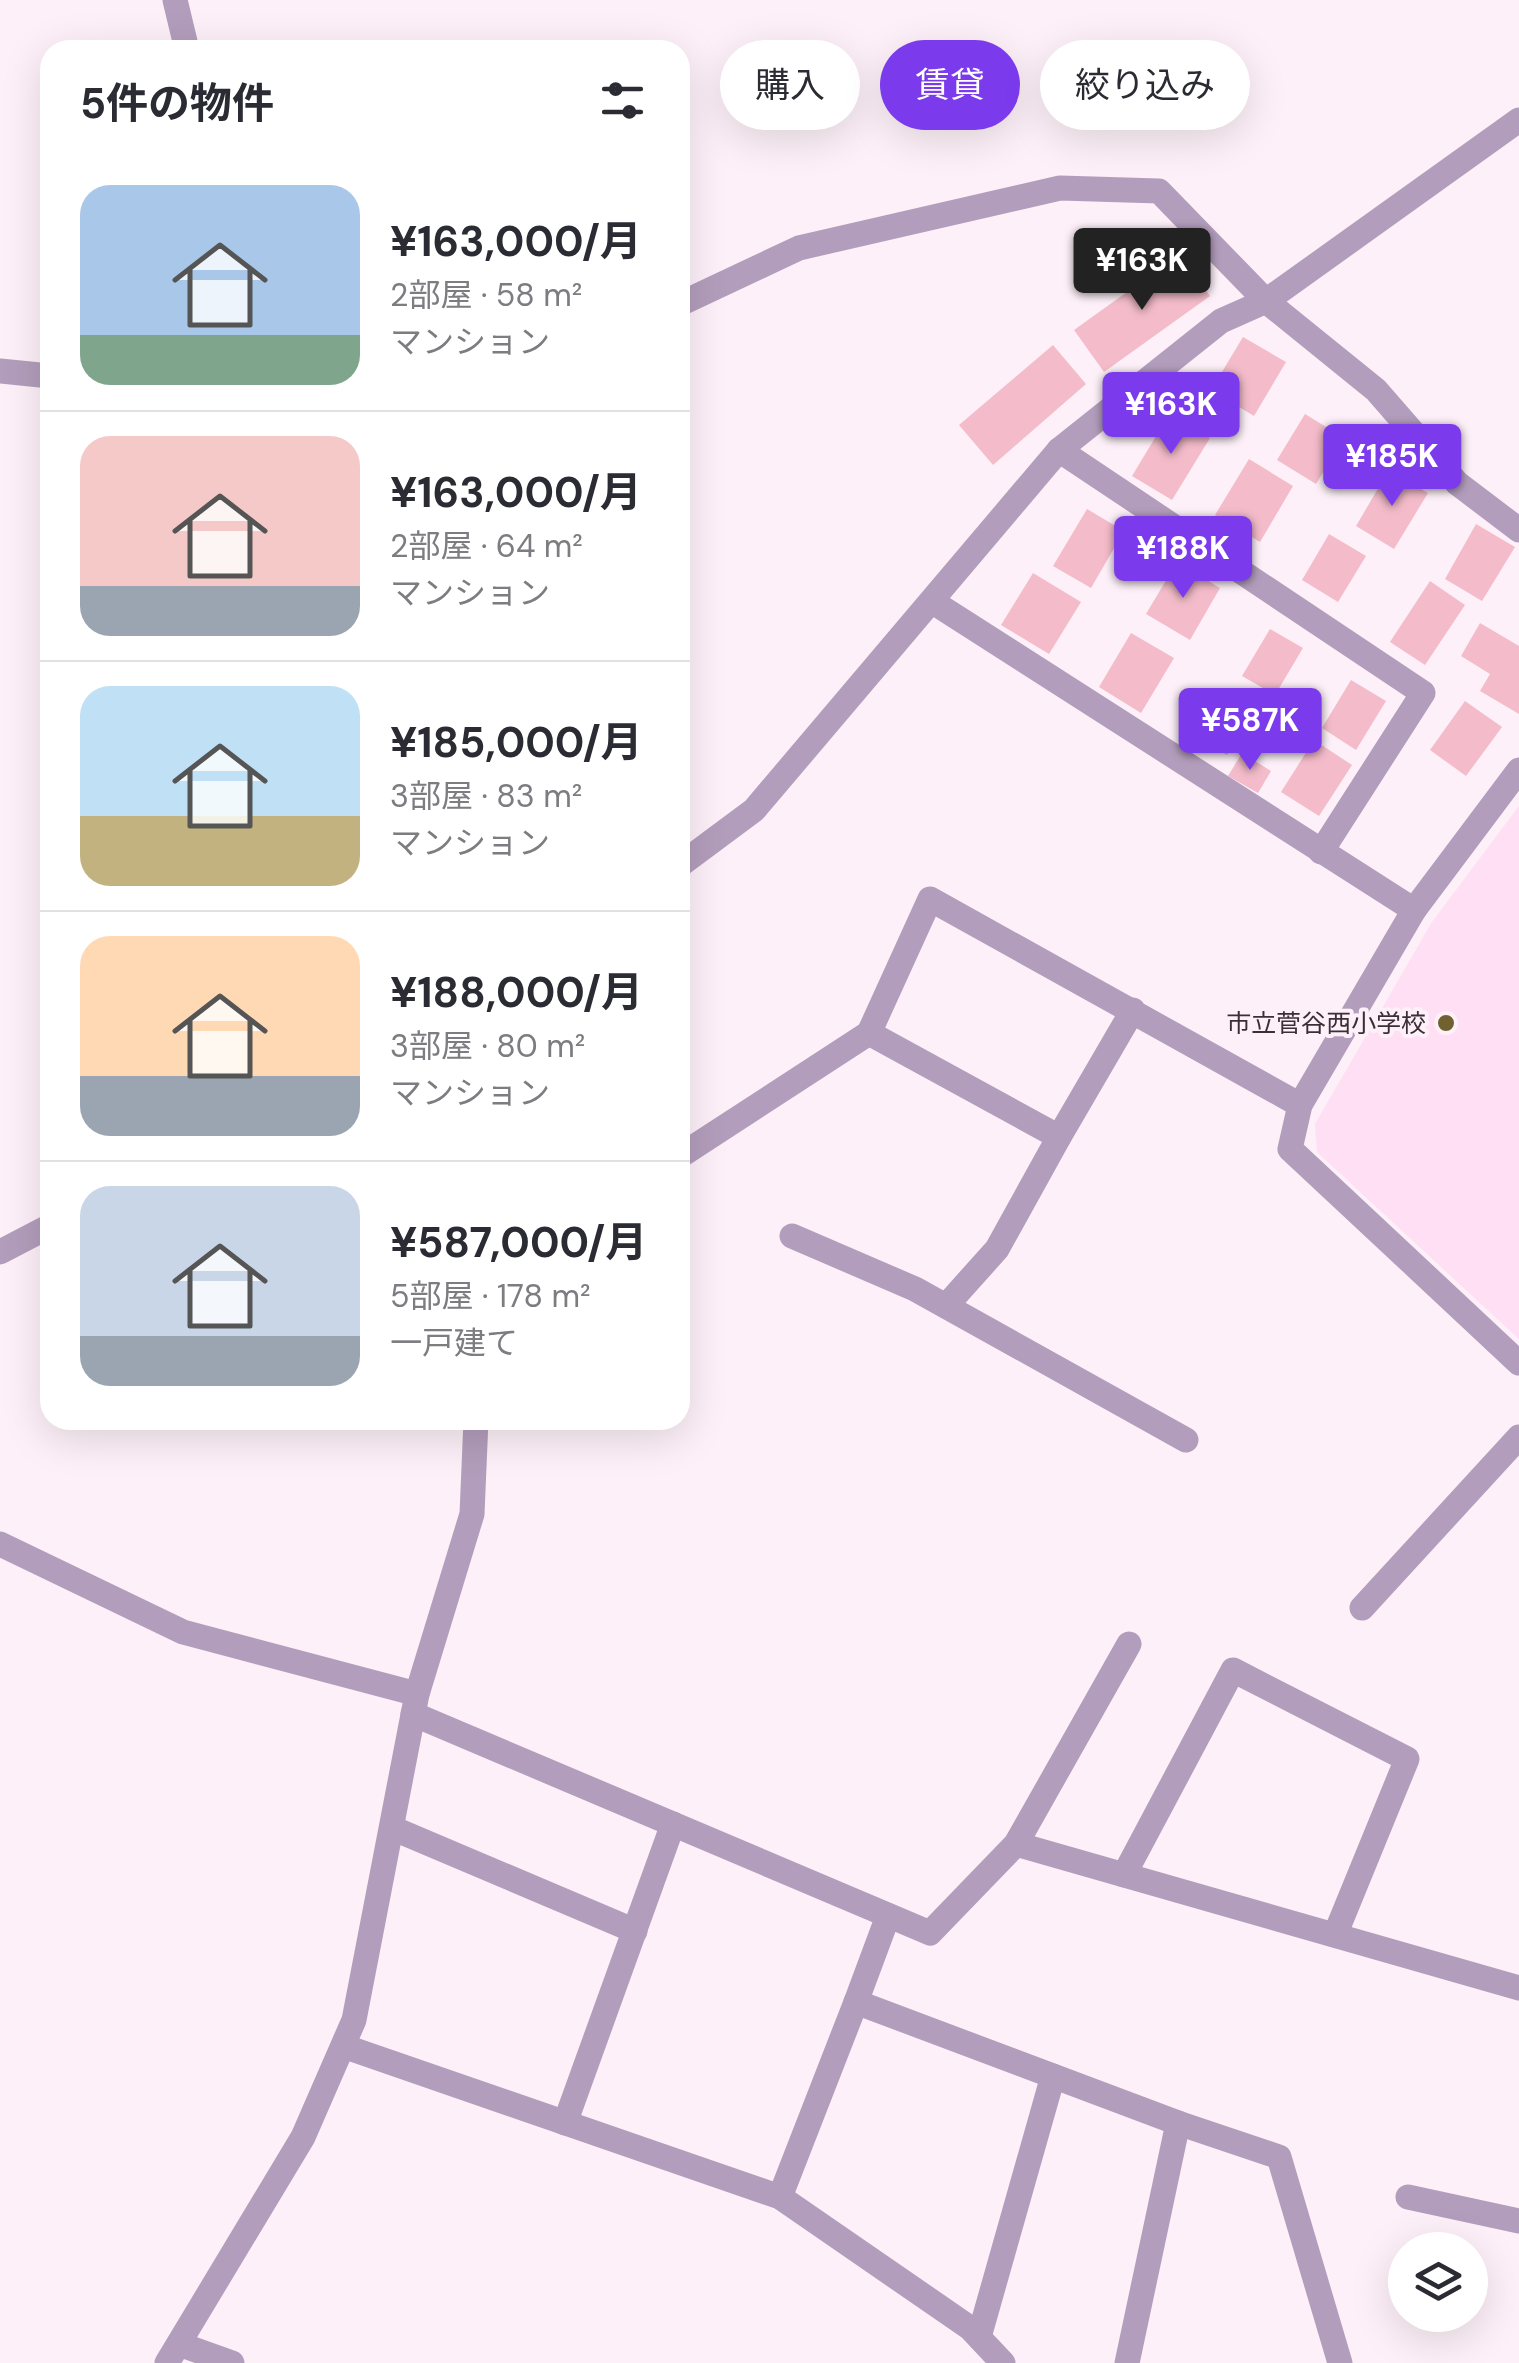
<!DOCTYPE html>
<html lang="ja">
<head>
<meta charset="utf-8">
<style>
  body { margin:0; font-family:"DM Sans","Noto Sans JP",sans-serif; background:#f7f7f7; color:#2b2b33; height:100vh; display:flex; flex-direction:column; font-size:38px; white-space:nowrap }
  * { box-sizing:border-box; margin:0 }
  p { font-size:32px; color:#7c7c81 }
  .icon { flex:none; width:55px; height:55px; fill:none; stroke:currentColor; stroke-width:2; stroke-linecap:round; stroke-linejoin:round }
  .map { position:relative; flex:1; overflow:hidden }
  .panel { position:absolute; left:40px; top:40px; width:650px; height:1390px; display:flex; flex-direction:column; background:#fff; border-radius:30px; box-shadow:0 10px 40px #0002 }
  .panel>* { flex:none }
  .banner { position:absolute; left:720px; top:40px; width:648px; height:90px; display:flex; gap:20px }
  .controls { position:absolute; left:1388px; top:2232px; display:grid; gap:20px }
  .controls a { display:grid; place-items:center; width:100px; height:100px; border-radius:50%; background:#fff; box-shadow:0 10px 40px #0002; font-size:50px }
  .price { position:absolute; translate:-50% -85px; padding:0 22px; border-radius:10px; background:#7c3aed; color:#fff; font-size:32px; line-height:65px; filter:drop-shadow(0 2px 5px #0008) }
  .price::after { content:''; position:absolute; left:50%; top:60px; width:30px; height:22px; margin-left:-15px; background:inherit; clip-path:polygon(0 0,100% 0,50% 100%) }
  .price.selected { background:#222; color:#fff }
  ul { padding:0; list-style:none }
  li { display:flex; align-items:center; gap:30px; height:250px; padding:0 40px }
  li+li { border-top:2px solid #e1e1e2 }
  li span { display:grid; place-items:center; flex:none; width:280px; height:200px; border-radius:30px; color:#555 }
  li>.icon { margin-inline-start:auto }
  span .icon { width:120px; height:120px; fill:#fffc; stroke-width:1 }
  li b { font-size:42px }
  h2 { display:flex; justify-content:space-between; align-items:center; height:120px; padding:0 40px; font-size:42px }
  .pill { padding:0 35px; border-radius:45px; background:#fff; box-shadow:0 10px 40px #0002; font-size:35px; line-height:90px }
  .pill.selected { background:#7c3aed; color:#fff }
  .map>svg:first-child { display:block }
  .built { fill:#ffdff4 }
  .building { fill:#f4bcca }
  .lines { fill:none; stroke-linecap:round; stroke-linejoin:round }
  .minor { stroke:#b39dbc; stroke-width:25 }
  .poi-dot { fill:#706230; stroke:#fdf0f8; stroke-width:4 }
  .labels { text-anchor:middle; stroke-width:8; stroke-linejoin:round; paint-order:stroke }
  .poi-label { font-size:25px; fill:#3b2f37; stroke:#fdf0f8; text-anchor:end }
</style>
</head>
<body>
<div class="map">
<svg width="1519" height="2363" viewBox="0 0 1519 2363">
  <rect width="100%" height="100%" fill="#fdf0f8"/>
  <polygon class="built" points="1519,806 1519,1339 1317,1152 1315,1124 1432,922"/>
  <g class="building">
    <polygon points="1180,254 1210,296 1104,372 1074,330"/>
    <polygon points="1243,337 1286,362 1254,416 1211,390"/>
    <polygon points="1053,345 1086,384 993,465 959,425"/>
    <polygon points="1170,413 1210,438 1172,500 1132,476"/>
    <polygon points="1305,414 1344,438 1316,484 1277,460"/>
    <polygon points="1249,459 1293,486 1260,542 1215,515"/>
    <polygon points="1389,470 1428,493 1394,549 1356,526"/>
    <polygon points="1087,509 1124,531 1091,588 1053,566"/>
    <polygon points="1476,524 1515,547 1482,601 1445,579"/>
    <polygon points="1329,534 1366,556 1338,602 1302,580"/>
    <polygon points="1177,562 1220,588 1190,640 1146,614"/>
    <polygon points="1033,573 1081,602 1049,654 1001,625"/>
    <polygon points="1430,581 1465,605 1425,665 1390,642"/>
    <polygon points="1480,623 1519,646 1519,714 1480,691 1490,674 1461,656"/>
    <polygon points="1270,629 1303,648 1275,695 1242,676"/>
    <polygon points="1131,633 1174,658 1141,713 1099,687"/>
    <polygon points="1351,680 1386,701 1356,750 1322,728"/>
    <polygon points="1218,691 1252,712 1227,755 1192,734"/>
    <polygon points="1465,701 1502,727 1466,776 1430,750"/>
    <polygon points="1314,740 1352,765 1319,816 1281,792"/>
    <polygon points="1242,753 1271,771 1258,793 1228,776"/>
  </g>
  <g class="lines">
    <g class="minor">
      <polyline points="175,0 187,50"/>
      <polyline points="680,304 799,248 1060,188 1159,191 1266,301 1376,390 1457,483 1519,530"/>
      <polyline points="0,371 50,376"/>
      <polyline points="1059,450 1423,693 1321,852"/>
      <polyline points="933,602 1414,910"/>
      <polyline points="1519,770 1414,910 1300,1105 1290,1149 1519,1363"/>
      <polyline points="680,865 754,810 1059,450 1221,321 1266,301 1519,120"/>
      <polyline points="1133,1010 1059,1137 869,1033 930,899 1300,1105"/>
      <polyline points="680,1156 869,1033"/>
      <polyline points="792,1236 915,1289 1186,1440"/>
      <polyline points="0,1252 50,1226"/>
      <polyline points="946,1306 997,1249 1059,1137"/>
      <polyline points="0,1544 183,1632 417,1694"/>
      <polyline points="1362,1608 1519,1437"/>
      <polyline points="413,1714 930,1933 1016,1844 1129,1644"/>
      <polyline points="392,1828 635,1931"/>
      <polyline points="1016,1844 1519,1988"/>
      <polyline points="1124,1875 1233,1670 1407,1759 1335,1935"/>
      <polyline points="856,2002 888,1916"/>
      <polyline points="343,2046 780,2197 970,2328 1003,2363"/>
      <polyline points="565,2123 673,1824"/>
      <polyline points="780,2197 856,2002 1178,2123"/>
      <polyline points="1408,2197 1519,2221"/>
      <polyline points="979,2337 1053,2076"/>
      <polyline points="179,2344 232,2363"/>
      <polyline points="167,2363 303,2137 354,2020 417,1694 472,1514 476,1420"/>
      <polyline points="1127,2363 1178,2123 1279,2157 1340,2363"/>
    </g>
  </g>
  <circle class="poi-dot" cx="1446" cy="1023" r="10"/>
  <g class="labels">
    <g class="poi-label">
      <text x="1426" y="1032">市立菅谷西小学校</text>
    </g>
  </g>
</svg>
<div class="controls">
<a><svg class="icon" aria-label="layers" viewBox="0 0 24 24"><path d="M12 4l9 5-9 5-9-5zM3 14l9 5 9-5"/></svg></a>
</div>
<b class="price selected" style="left:1142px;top:313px">¥163K</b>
<b class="price" style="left:1171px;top:457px">¥163K</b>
<b class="price" style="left:1392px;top:509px">¥185K</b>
<b class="price" style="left:1183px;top:601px">¥188K</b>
<b class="price" style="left:1250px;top:773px">¥587K</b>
<div class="banner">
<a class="pill">購入</a>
<a class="pill selected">賃貸</a>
<a class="pill">絞り込み</a>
</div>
<section class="panel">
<h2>5件の物件<svg class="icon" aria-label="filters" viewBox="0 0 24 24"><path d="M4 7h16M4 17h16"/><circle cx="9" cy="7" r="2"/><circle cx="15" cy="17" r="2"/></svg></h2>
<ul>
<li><span style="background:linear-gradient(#a9c7e8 75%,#7fa58c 0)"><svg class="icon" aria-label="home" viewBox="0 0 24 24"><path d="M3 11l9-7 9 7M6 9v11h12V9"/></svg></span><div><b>¥163,000/月</b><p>2部屋 · 58 m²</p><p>マンション</p></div></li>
<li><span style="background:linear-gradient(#f6c9c9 75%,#9aa5b1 0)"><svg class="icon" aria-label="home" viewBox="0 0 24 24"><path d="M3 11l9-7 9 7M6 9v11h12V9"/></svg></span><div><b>¥163,000/月</b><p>2部屋 · 64 m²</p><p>マンション</p></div></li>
<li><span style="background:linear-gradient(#bfe0f5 65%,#c2b280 0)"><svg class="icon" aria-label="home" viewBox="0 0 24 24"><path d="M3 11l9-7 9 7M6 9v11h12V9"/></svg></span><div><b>¥185,000/月</b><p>3部屋 · 83 m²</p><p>マンション</p></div></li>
<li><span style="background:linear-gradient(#ffd9b3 70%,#9aa5b1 0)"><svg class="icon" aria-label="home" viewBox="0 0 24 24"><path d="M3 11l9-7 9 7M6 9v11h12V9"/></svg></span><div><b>¥188,000/月</b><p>3部屋 · 80 m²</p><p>マンション</p></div></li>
<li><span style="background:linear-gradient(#c9d6e8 75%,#9aa5b1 0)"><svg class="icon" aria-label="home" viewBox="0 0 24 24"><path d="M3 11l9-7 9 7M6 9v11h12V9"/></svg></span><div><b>¥587,000/月</b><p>5部屋 · 178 m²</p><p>一戸建て</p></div></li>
</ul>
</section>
</div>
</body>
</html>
